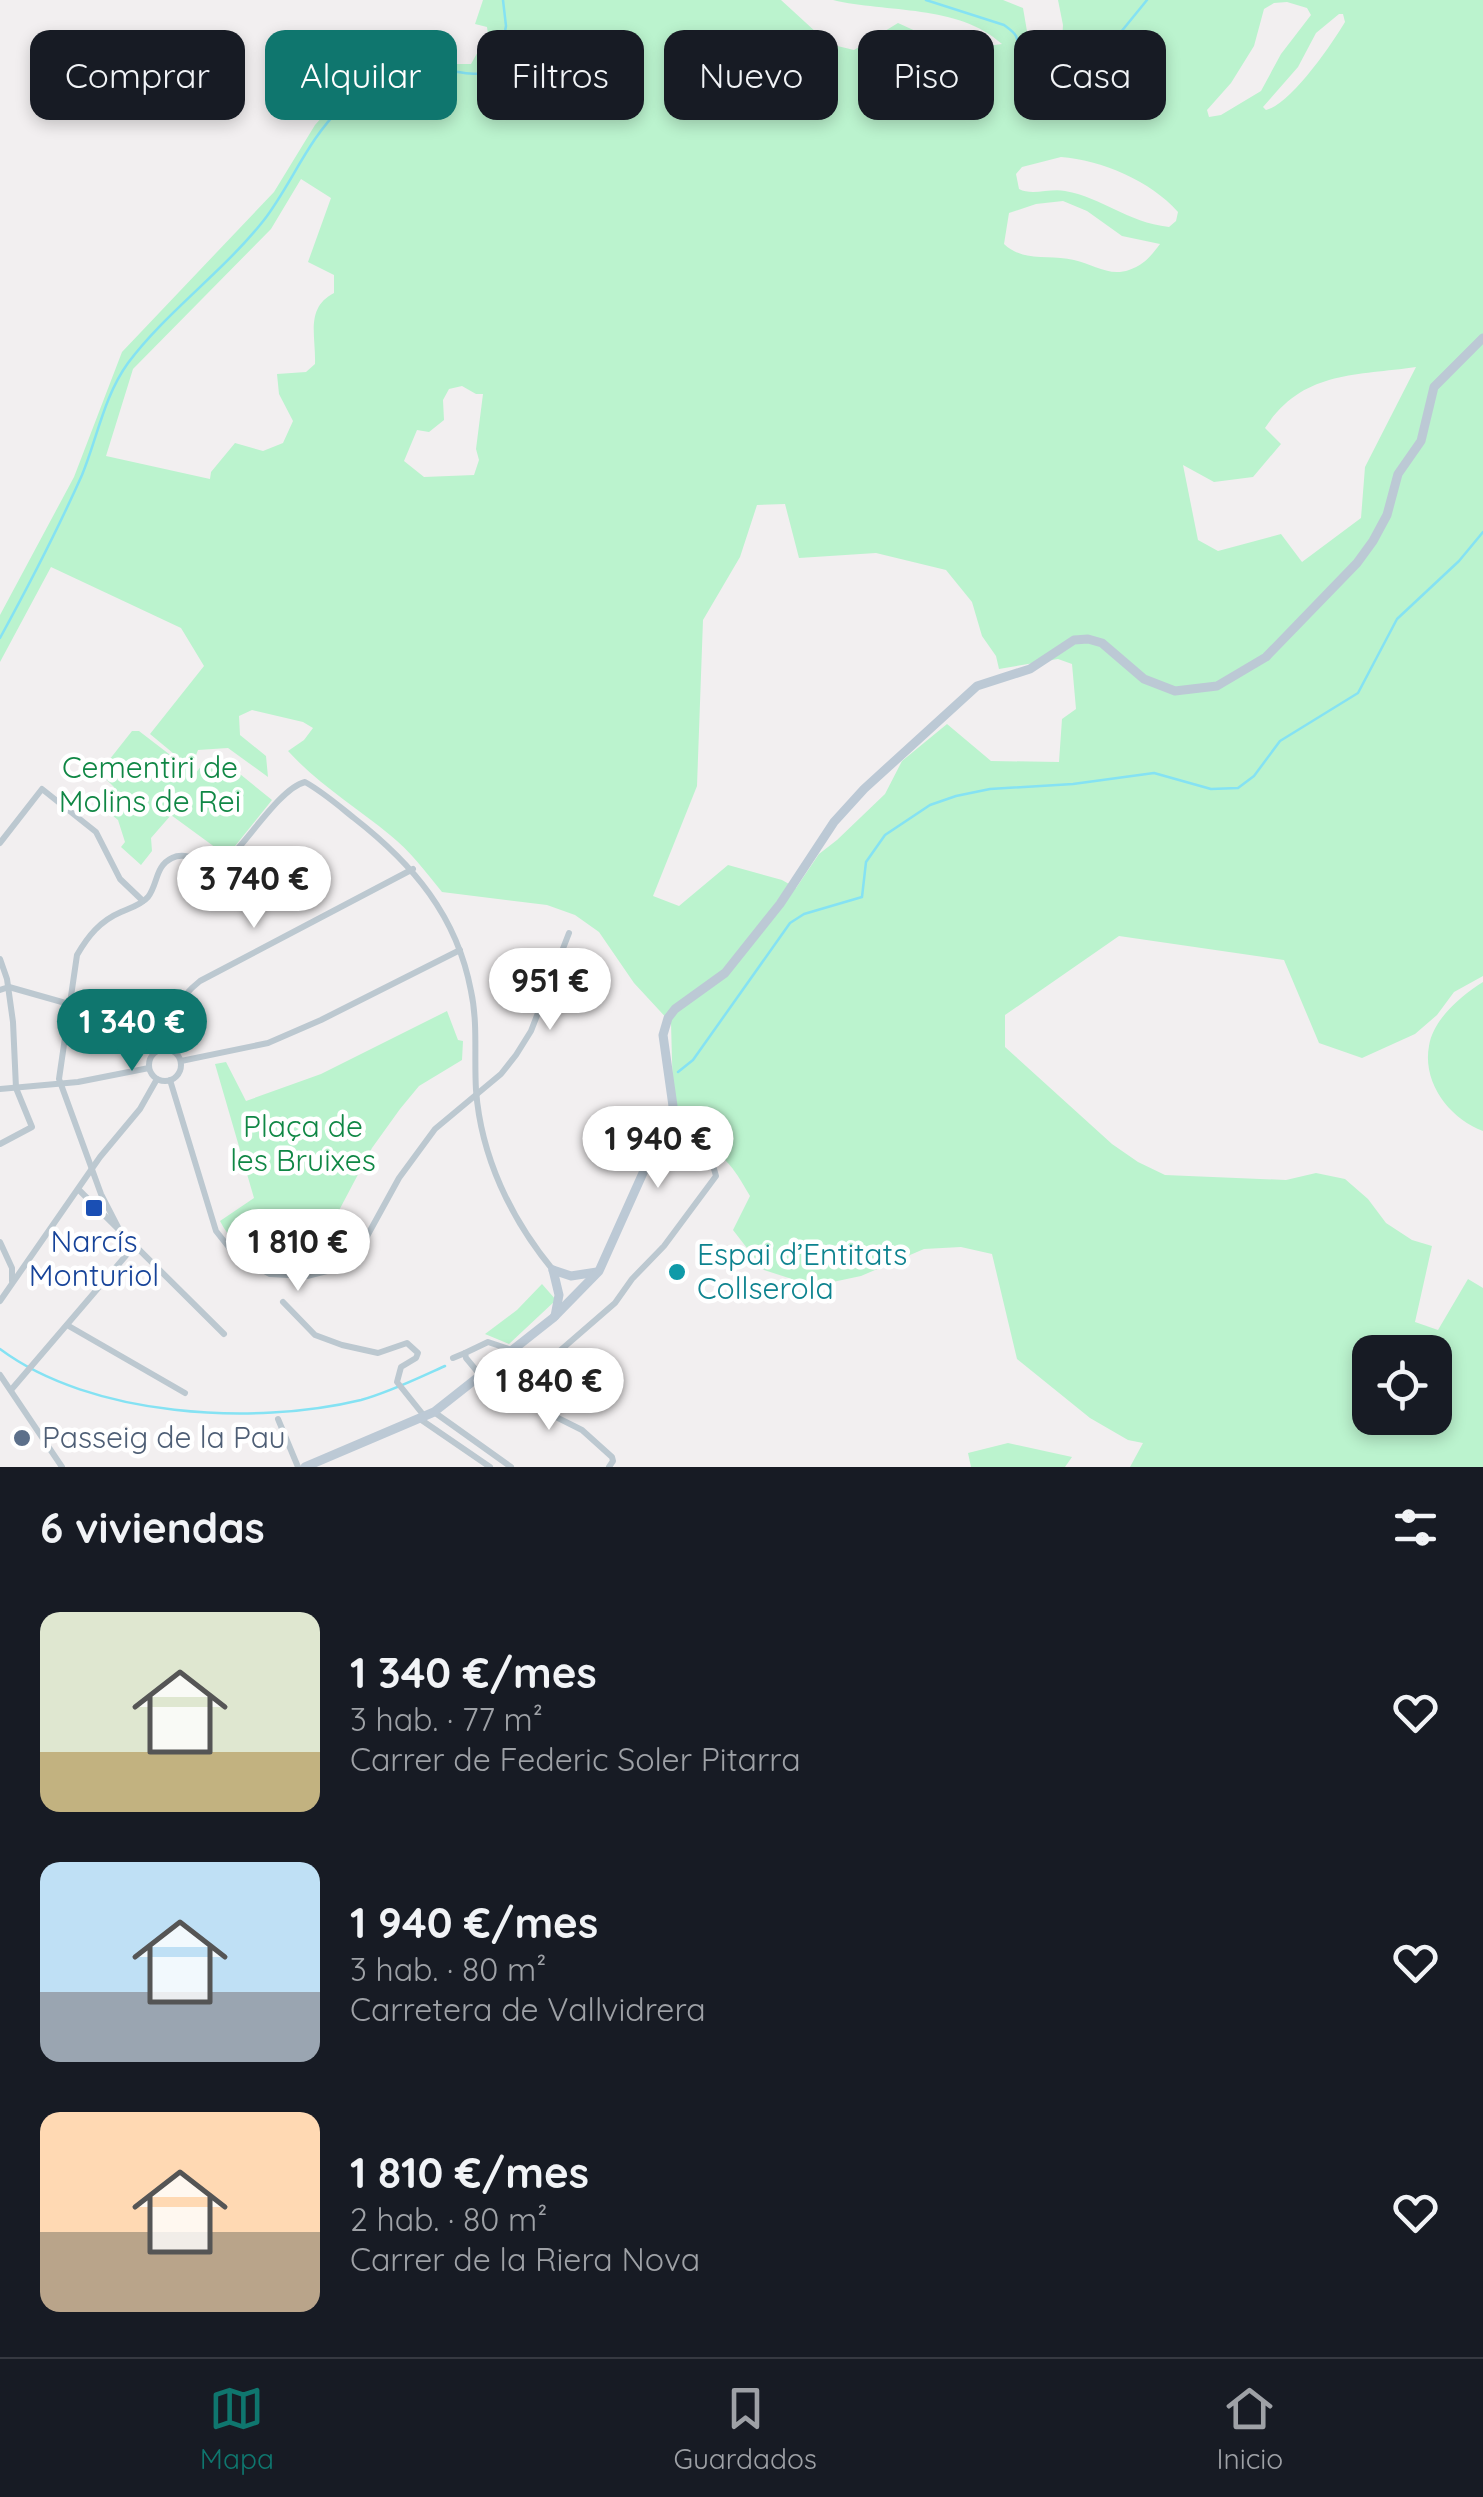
<!DOCTYPE html>
<html lang="es">
<head>
<meta charset="utf-8">
<style>
  body { margin:0; font-family:Quicksand,sans-serif; background:#20242c; color:#f1f3f6; height:100vh; display:flex; flex-direction:column; font-size:38px; white-space:nowrap }
  * { box-sizing:border-box; margin:0 }
  p { font-size:32px; color:#9ea1a6 }
  .icon { flex:none; width:55px; height:55px; fill:none; stroke:currentColor; stroke-width:2; stroke-linecap:round; stroke-linejoin:round }
  .map { position:relative; height:1467px; overflow:hidden }
  .side { display:flex; flex-direction:column; background:#171b24; flex:1 }
  .side>* { flex:none }
  .guide { position:absolute; left:30px; top:30px; width:1425px; height:90px; display:flex; gap:20px }
  .fabs { position:absolute; left:1352px; top:1335px; display:grid; gap:20px }
  .fabs a { display:grid; place-items:center; width:100px; height:100px; border-radius:20px; background:#171b24; box-shadow:0 5px 15px #0003; font-size:50px }
  .price { position:absolute; translate:-50% -85px; padding:0 22px; border-radius:35px; background:#fff; color:#222; font-size:32px; line-height:65px; filter:drop-shadow(0 2px 5px #0008) }
  .price::after { content:''; position:absolute; left:50%; top:60px; width:30px; height:22px; margin-left:-15px; background:inherit; clip-path:polygon(0 0,100% 0,50% 100%) }
  .price.on { background:#0f766e; color:#fff }
  ul { padding:0; list-style:none }
  li { display:flex; align-items:center; gap:30px; height:250px; padding:0 40px }
  li span { display:grid; place-items:center; flex:none; width:280px; height:200px; border-radius:20px; color:#555 }
  li>.icon { margin-inline-start:auto }
  span .icon { width:120px; height:120px; fill:#fffc; stroke-width:1 }
  li b { font-size:42px }
  h2 { display:flex; justify-content:space-between; align-items:center; height:120px; padding:0 40px; font-size:42px }
  .chip { padding:0 35px; border-radius:20px; background:#171b24; box-shadow:0 5px 15px #0003; font-size:35px; line-height:90px }
  .chip.on { background:#0f766e; color:#fff }
  .menu { display:flex; justify-content:space-around; align-items:center; height:140px; border-top:2px solid #363941; background:#171b24; font-size:28px; color:#9ea1a6 }
  .menu a { display:grid; justify-items:center; gap:5px }
  .menu .on { color:#0f766e }
  .map>svg:first-child { display:block }
  .green { fill:#bbf3ce; fill-rule:evenodd }
  .lines { fill:none; stroke-linecap:round; stroke-linejoin:round }
  .stream { stroke:#85e2f3; stroke-width:2.5 }
  .street { stroke:#bcc8d0; stroke-width:6 }
  .secondary { stroke:#bcc9d5; stroke-width:9 }
  .transit-dot { fill:#1a4fb4; stroke:#fff; stroke-width:4 }
  .culture-dot { fill:#0f9aa8; stroke:#fff; stroke-width:4 }
  .service-dot { fill:#5c6f8a; stroke:#fff; stroke-width:4 }
  .labels { text-anchor:middle; stroke-width:9; stroke-linejoin:round; paint-order:stroke }
  .park-label { font-size:30px; fill:#108745; stroke:#fff }
  .transit-label { font-size:30px; fill:#164399; stroke:#fff }
  .culture-label { font-size:30px; fill:#0d838f; stroke:#fff; text-anchor:start }
  .service-label { font-size:30px; fill:#4e5e75; stroke:#fff; text-anchor:start }
</style>
</head>
<body>
<div class="map">
<svg width="1483" height="1467" viewBox="0 0 1483 1467">
  <rect width="100%" height="100%" fill="#f2eff0"/>
  <g class="green">
    <path d="M483 0H781L829 44 854 50 898 23 957 50 1002 44C958 4 887 13 833 0H1003L1023 8 1033 66 1041 85C1056 93 1071 76 1076 62L1062 41 1063 25 1058 0H1483V976L1454 992 1437 1015 1415 1034 1362 1058 1319 1043 1284 960 1119 936 1005 1015V1047L1112 1144 1138 1162 1165 1175 1286 1180 1316 1173 1345 1179 1368 1199 1386 1223 1412 1240 1432 1246 1415 1322 1438 1330 1468 1279 1483 1288V1467H1130L1143 1443 1128 1440 1090 1418 1017 1359 992 1254 961 1247 924 1249 861 1276 828 1283 795 1280 764 1270 733 1230 750 1196C726 1153 719 1152 674 1132L671 1023 634 983 599 932 575 915 547 905 442 892C426 872 410 851 390 835 356 807 318 784 288 751L304 740 313 728 303 722 252 710 239 716 240 735 266 756 268 777 228 748 198 750 191 768 150 734 204 666 181 628 51 567 0 662V615L74 477 122 352 274 192 315 125 332 106 389 71 420 64H471L488 34 487 27 475 24ZM1287 2 1307 8 1311 15 1281 54 1261 91 1221 115 1209 117 1207 110 1231 83 1254 46 1264 9 1274 3ZM1339 14H1343L1345 22C1332 44 1291 104 1266 110L1263 107 1298 67 1316 33ZM1061 157C1101 160 1151 181 1178 212L1176 221 1169 227C1126 222 1104 198 1065 191 1050 188 1032 196 1019 189L1016 174 1022 167ZM301 179 331 198 308 262 334 275V293C305 308 316 336 315 364L306 372 277 374 279 394 293 421 283 443 263 451 235 443 211 472 210 479 106 456 133 369 271 229ZM1063 201 1087 211 1122 236 1160 244C1151 256 1144 265 1129 270 1109 277 1093 264 1074 260 1050 254 1024 263 1004 244L1009 213 1036 204ZM1416 367 1365 467 1361 518 1302 562 1281 534 1218 551 1198 540 1183 465 1214 482 1253 477 1281 444 1265 428C1302 371 1354 376 1416 367ZM462 386 476 394H483L476 449 479 460 474 475 424 477 404 461 417 430 429 432 444 420 443 400 449 389ZM785 504 799 558 876 553 946 570 972 602 982 636 996 656 999 669 1058 659 1072 664 1076 709 1062 719 1059 762 991 761 947 724 902 761 885 794 837 840 819 854 796 888 782 880 728 865 679 906 653 896 697 786 703 620 740 557 757 505ZM1370 1352H1435V1418H1370Z"/>
    <polygon points="132,731 139,731 195,774 206,760 223,773 230,766 272,800 227,856 171,815 151,838 152,851 141,865 121,847 125,842 118,820 101,806 114,787 103,776 102,769"/>
    <path d="M1483 982V1131C1450 1119 1422 1083 1429 1046 1433 1019 1462 995 1483 982Z"/>
    <path d="M447 1011 458 1040 463 1041 462 1060 419 1086 400 1109 372 1148 326 1235 341 1257C296 1279 244 1268 220 1221L254 1198 215 1064 226 1062 246 1101 321 1074Z"/>
    <polygon points="542,1284 556,1300 509,1344 485,1334 517,1310"/>
    <polygon points="1008,1443 1072,1457 1065,1467 971,1467 968,1453"/>
  </g>
  <g class="lines">
    <g class="stream">
      <path d="M926 0 1004 25C1008 28 1014 32 1016 36 1020 44 1016 53 1016 61 1017 78 1027 96 1040 106H1055L1077 86 1147 0"/>
      <path d="M0 638C29 585 57 531 82 475 97 439 104 396 128 363 165 313 224 271 264 220 291 185 308 139 341 108 353 97 423 72 440 71 462 69 477 81 498 67L506 26 503 0"/>
      <polyline points="678,1072 693,1060 790,923 804,914 862,897 866,862 885,835 930,805 956,796 990,789 1073,784 1154,773 1211,789 1238,788 1254,776 1280,741 1358,693 1397,619 1459,561 1483,532"/>
      <path d="M0 1349C91 1417 254 1426 361 1400 390 1392 418 1378 445 1366"/>
    </g>
    <g class="street">
      <polyline points="0,843 42,789 96,832 120,879 143,901"/>
      <polyline points="0,959 7,979 13,1022 16,1088 32,1127 0,1144"/>
      <polyline points="0,990 9,987 69,1004"/>
      <path d="M165 1049C168 1019 176 1000 200 981L413 869"/>
      <circle cx="165" cy="1065" r="16"/>
      <polyline points="181,1061 268,1043 321,1020 460,950"/>
      <polyline points="170,1080 216,1231 235,1255 270,1274 307,1276 327,1271 360,1249 399,1178 435,1129 501,1074 516,1055 531,1031 569,933"/>
      <polyline points="0,1089 78,1082 149,1068"/>
      <polyline points="79,1190 224,1334"/>
      <path d="M119 1229 101 1194 59 1079 77 955C88 936 100 921 121 912 130 908 141 905 148 897 158 884 155 866 172 858 188 850 206 867 225 862 246 844 280 788 305 782 323 792 339 806 354 818 413 864 457 916 471 991 478 1023 474 1057 476 1090 481 1157 511 1219 553 1270"/>
      <polyline points="0,1242 12,1268 12,1281"/>
      <polyline points="0,1301 100,1157 140,1109 157,1079"/>
      <polyline points="283,1302 315,1335 342,1345 378,1353 407,1343 418,1353 416,1358 401,1367 397,1382 425,1417"/>
      <polyline points="67,1325 185,1393"/>
      <polyline points="453,1358 465,1353"/>
      <polyline points="0,1375 62,1467"/>
      <polyline points="481,1376 466,1358 465,1353 488,1342 512,1350"/>
      <polyline points="478,1378 582,1430 612,1457 613,1461 609,1467"/>
      <polyline points="11,1390 135,1245"/>
      <polyline points="531,1403 555,1355 615,1303 632,1279 664,1246 716,1176 714,1169"/>
      <polyline points="434,1412 511,1467"/>
      <polyline points="278,1419 298,1467"/>
      <polyline points="420,1419 490,1467"/>
    </g>
    <g class="secondary">
      <polyline points="553,1270 559,1295 555,1316"/>
      <polyline points="553,1270 571,1276 597,1272"/>
      <polyline points="305,1467 434,1412 553,1318 599,1271 673,1106 663,1035 668,1018 675,1009 725,973 780,904 834,822 864,789 977,686 1030,669 1074,640 1088,639 1102,643 1144,679 1175,691 1217,686 1266,657 1357,563 1373,541 1387,515 1398,474 1421,441 1434,387 1483,338"/>
    </g>
  </g>
  <rect class="transit-dot" x="84" y="1198" width="20" height="20" rx="5"/>
  <circle class="culture-dot" cx="677" cy="1272" r="10"/>
  <circle class="service-dot" cx="22" cy="1438" r="10"/>
  <g class="labels">
    <g class="park-label">
      <text x="150" y="778">Cementiri de<tspan x="150" dy="34">Molins de Rei</tspan></text>
      <text x="303" y="1137">Plaça de<tspan x="303" dy="34">les Bruixes</tspan></text>
    </g>
    <g class="transit-label">
      <text x="94" y="1252">Narcís<tspan x="94" dy="34">Monturiol</tspan></text>
    </g>
    <g class="culture-label">
      <text x="697" y="1265">Espai d’Entitats<tspan x="697" dy="34">Collserola</tspan></text>
    </g>
    <g class="service-label">
      <text x="42" y="1448">Passeig de la Pau</text>
    </g>
  </g>
</svg>
<div class="fabs">
<a><svg class="icon" aria-label="locate" viewBox="0 0 24 24"><circle cx="12" cy="12" r="6"/><path d="M12 2v4M12 18v4M2 12h4M18 12h4"/></svg></a>
</div>
<b class="price" style="left:254px;top:931px">3 740 €</b>
<b class="price" style="left:550px;top:1033px">951 €</b>
<b class="price on" style="left:132px;top:1074px">1 340 €</b>
<b class="price" style="left:658px;top:1191px">1 940 €</b>
<b class="price" style="left:298px;top:1294px">1 810 €</b>
<b class="price" style="left:549px;top:1433px">1 840 €</b>
<div class="guide">
<a class="chip">Comprar</a>
<a class="chip on">Alquilar</a>
<a class="chip">Filtros</a>
<a class="chip">Nuevo</a>
<a class="chip">Piso</a>
<a class="chip">Casa</a>
</div>
</div>
<section class="side">
<h2>6 viviendas<svg class="icon" aria-label="filters" viewBox="0 0 24 24"><path d="M4 7h16M4 17h16"/><circle cx="9" cy="7" r="2"/><circle cx="15" cy="17" r="2"/></svg></h2>
<ul>
<li><span style="background:linear-gradient(#dfe7d0 70%,#c2b280 0)"><svg class="icon" aria-label="home" viewBox="0 0 24 24"><path d="M3 11l9-7 9 7M6 9v11h12V9"/></svg></span><div><b>1 340 €/mes</b><p>3 hab. · 77 m²</p><p>Carrer de Federic Soler Pitarra</p></div><svg class="icon" aria-label="heart" viewBox="0 0 24 24"><path d="M12 20l-8-8c-3-5 5-10 8-4 3-6 11-1 8 4z"/></svg></li>
<li><span style="background:linear-gradient(#bfe0f5 65%,#9aa5b1 0)"><svg class="icon" aria-label="home" viewBox="0 0 24 24"><path d="M3 11l9-7 9 7M6 9v11h12V9"/></svg></span><div><b>1 940 €/mes</b><p>3 hab. · 80 m²</p><p>Carretera de Vallvidrera</p></div><svg class="icon" aria-label="heart" viewBox="0 0 24 24"><path d="M12 20l-8-8c-3-5 5-10 8-4 3-6 11-1 8 4z"/></svg></li>
<li><span style="background:linear-gradient(#ffd9b3 60%,#b9a48a 0)"><svg class="icon" aria-label="home" viewBox="0 0 24 24"><path d="M3 11l9-7 9 7M6 9v11h12V9"/></svg></span><div><b>1 810 €/mes</b><p>2 hab. · 80 m²</p><p>Carrer de la Riera Nova</p></div><svg class="icon" aria-label="heart" viewBox="0 0 24 24"><path d="M12 20l-8-8c-3-5 5-10 8-4 3-6 11-1 8 4z"/></svg></li>
</ul>
</section>
<nav class="menu">
<a class="on"><svg class="icon" aria-label="map" viewBox="0 0 24 24"><path d="M3 6l6-2 6 2 6-2v14l-6 2-6-2-6 2zM9 4v14M15 6v14"/></svg>Mapa</a>
<a><svg class="icon" aria-label="saved" viewBox="0 0 24 24"><path d="M7 4h10v16l-5-4-5 4z"/></svg>Guardados</a>
<a><svg class="icon" aria-label="home" viewBox="0 0 24 24"><path d="M3 11l9-7 9 7M6 9v11h12V9"/></svg>Inicio</a>
</nav>
</body>
</html>
